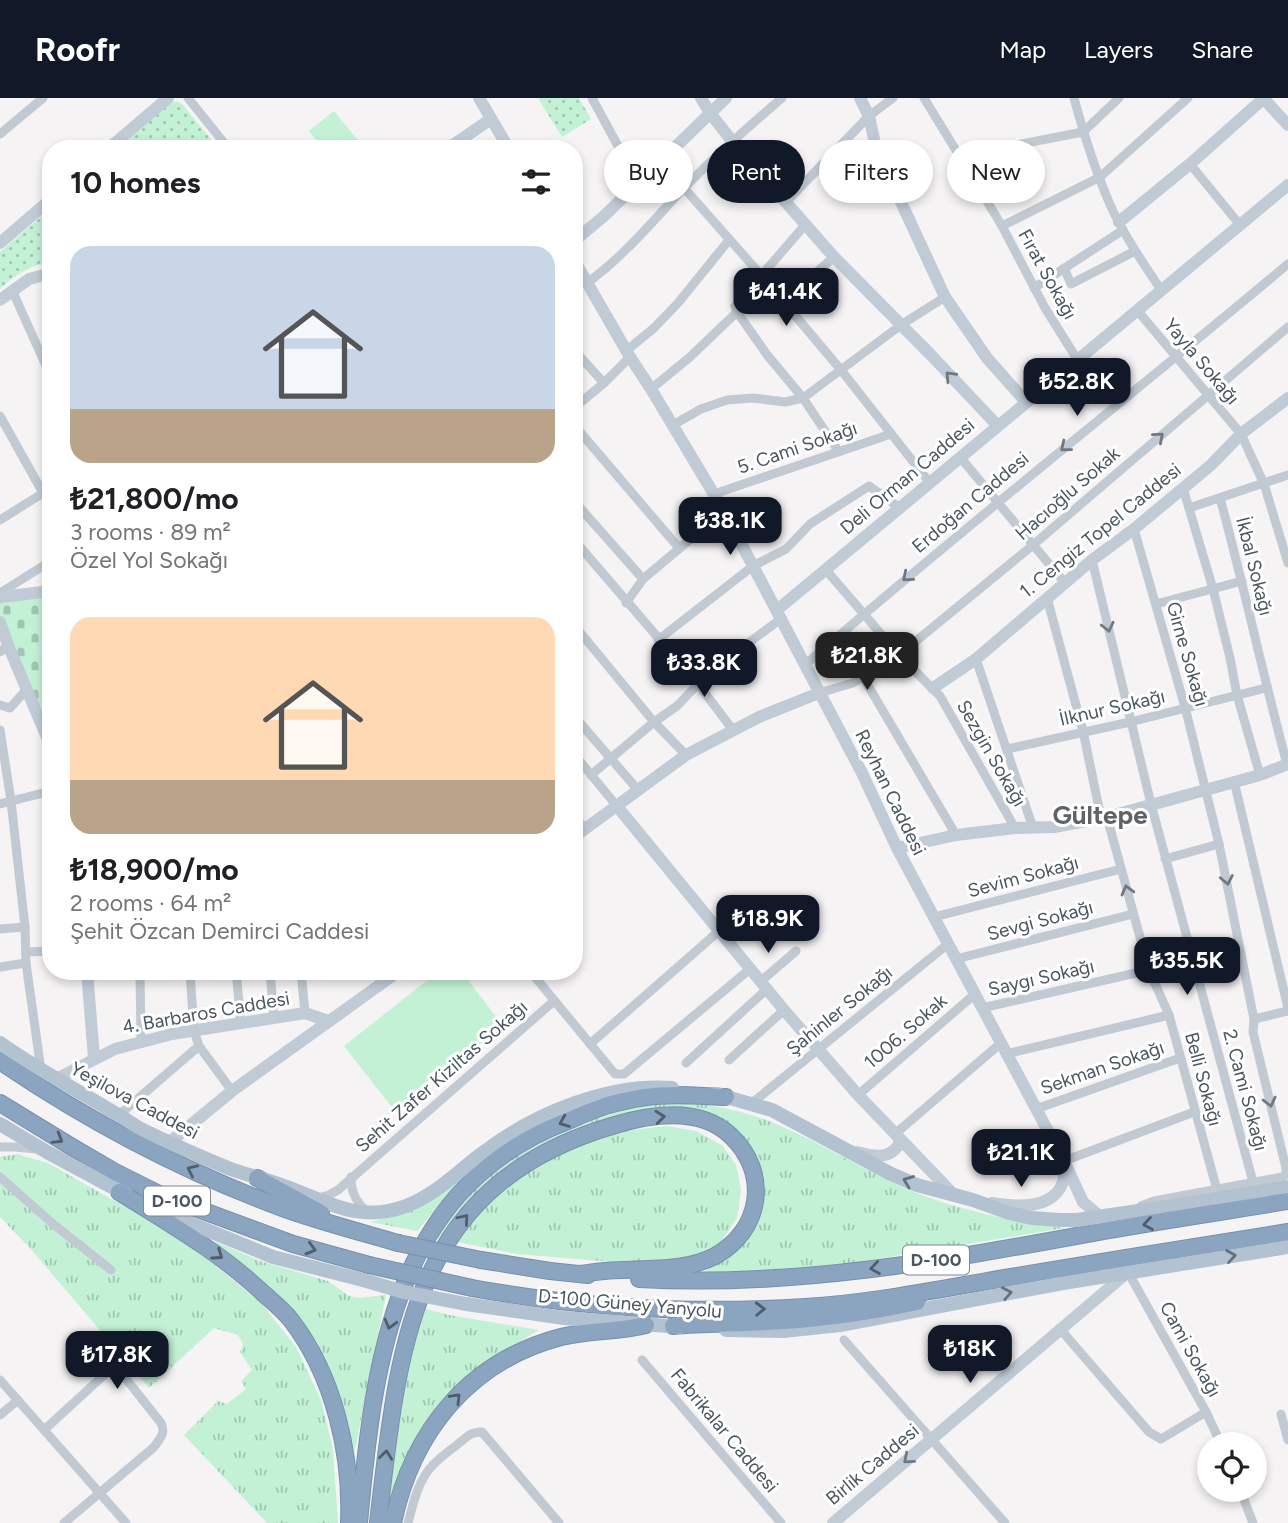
<!DOCTYPE html>
<html lang="en">
<head>
<meta charset="utf-8">
<style>
  body { margin:0; font-family:Figtree,sans-serif; background:#f6f6f6; color:#202124; height:100vh; display:flex; flex-direction:column; font-size:26px; white-space:nowrap }
  * { box-sizing:border-box; margin:0 }
  p { font-size:23px; color:#757577 }
  .icon { flex:none; width:38px; height:38px; fill:none; stroke:currentColor; stroke-width:2; stroke-linecap:round; stroke-linejoin:round }
  .map { position:relative; flex:1; overflow:hidden }
  .details { position:absolute; left:42px; top:42px; width:541px; height:840px; display:flex; flex-direction:column; background:#fff; border-radius:28px; box-shadow:0 4px 10px #0003 }
  .details>* { flex:none }
  .guide { position:absolute; left:604px; top:42px; width:579px; height:63px; display:flex; gap:14px }
  .controls { position:absolute; left:1197px; top:1334px; display:grid; gap:14px }
  .controls a { display:grid; place-items:center; width:70px; height:70px; border-radius:50%; background:#fff; box-shadow:0 4px 10px #0003; font-size:35px }
  .price { position:absolute; translate:-50% -60px; padding:0 16px; border-radius:14px; background:#111827; color:#fff; font-size:23px; line-height:46px; filter:drop-shadow(0 2px 4px #0008) }
  .price::after { content:''; position:absolute; left:50%; top:42px; width:21px; height:16px; margin-left:-10px; background:inherit; clip-path:polygon(0 0,100% 0,50% 100%) }
  .price.on { background:#222; color:#fff }
  ul { padding:0; list-style:none }
  li { display:grid; align-content:center; gap:14px; height:371px; padding:0 28px }
  li span { display:grid; place-items:center; height:217px; border-radius:21px; color:#555 }
  li>.icon { margin-inline-start:auto }
  span .icon { width:126px; height:126px; fill:#fffc; stroke-width:1 }
  li b { font-size:30px }
  h2 { display:flex; justify-content:space-between; align-items:center; height:84px; padding:0 28px; font-size:30px }
  .chip { padding:0 24px; border-radius:32px; background:#fff; box-shadow:0 4px 10px #0003; font-size:24px; line-height:63px }
  .chip.on { background:#111827; color:#fff }
  header { display:flex; align-items:center; gap:42px; box-sizing:border-box; height:98px; padding:0 35px; background:#111827; color:#fff }
  header strong { font-size:33px }
  nav { display:flex; gap:38px; margin-inline-start:auto; font-size:24px }
  .map>svg:first-child { display:block }
  .grass { fill:url(#grass-tufts) }
  .cemetery { fill:url(#cemetery-stones) }
  .park { fill:url(#park-dots) }
  .pitch { fill:#c3f1d5 }
  .lines { fill:none; stroke-linecap:round; stroke-linejoin:round }
  .highway-casing { stroke:#7690ad; stroke-width:18 }
  .street { stroke:#c1cad2; stroke-width:9 }
  .secondary { stroke:#c1cbd6; stroke-width:12 }
  .primary { stroke:#b3c2d1; stroke-width:14 }
  .highway { stroke:#8ba5c1; stroke-width:16 }
  .highway-bridge-casing { stroke:#7690ad; stroke-width:18; stroke-linecap:butt }
  .primary-bridge { stroke:#b3c2d1; stroke-width:14 }
  .highway-bridge { stroke:#8ba5c1; stroke-width:16 }
  .oneway { stroke:#6e7984 }
  .oneway2 { stroke:#6e7983 }
  .oneway3 { stroke:#505e6b }
  .oneway4 { stroke:#64717d }
  .labels { text-anchor:middle; stroke-width:6; stroke-linejoin:round; paint-order:stroke }
  .shield { fill:#fff; stroke:#808990; stroke-width:2 }
  .shield-label { font-size:18px; font-weight:bold; fill:#4a5661 }
  .street-label { font-size:19px; fill:#4a5661; stroke:#fff }
  .district-label { font-size:26px; font-weight:bold; fill:#5f6368; stroke:#fff }
</style>
</head>
<body>
<header>
<strong>Roofr</strong>
<nav><a>Map</a><a>Layers</a><a>Share</a></nav>
</header>
<div class="map">
<svg width="1288" height="1425" viewBox="0 0 1288 1425">
  <defs>
    <pattern id="grass-tufts" width="24" height="20" patternUnits="userSpaceOnUse" patternTransform="scale(1.75)"><rect width="24" height="20" fill="#c3f1d5"/><path d="M3 7l-1-3M5 7V3M7 7l1-3M15 17l-1-3M17 17v-4M19 17l1-3" fill="none" stroke="#a0c6b0"/></pattern>
    <pattern id="cemetery-stones" width="16" height="16" patternUnits="userSpaceOnUse" patternTransform="scale(1.75)"><rect width="16" height="16" fill="#c3f1d5"/><path d="M2 7V4a2 2 0 0 1 4 0v3zM10 15v-3a2 2 0 0 1 4 0v3z" fill="#a0c6b0"/></pattern>
    <pattern id="park-dots" width="8" height="8" patternUnits="userSpaceOnUse" patternTransform="scale(1.75)"><rect width="8" height="8" fill="#c3f1d5"/><path d="M2 2h.1M6 6h.1" fill="none" stroke="#a0c6b0" stroke-width="1.8" stroke-linecap="round"/></pattern>
  </defs>
  <rect width="100%" height="100%" fill="#f5f3f3"/>
  <g class="grass">
    <path d="M662 1003C702 1005 738 1010 776 1026 823 1046 867 1074 914 1094 962 1113 1013 1123 1064 1130L847 1166 747 1173H705L727 1160 743 1147 751 1136 756 1121 762 1095 725 1024 618 1019 578 1031 551 1043 509 1070 492 1084 442 1140H435L472 1093 526 1049 598 1016Z"/>
    <path d="M667 1028 696 1033 722 1047 736 1067 741 1092 737 1120 720 1145 692 1159 660 1164 602 1163 517 1156 457 1144C483 1102 519 1075 562 1054 570 1050 578 1045 587 1042 613 1033 640 1031 667 1028Z"/>
    <polygon points="17,1056 48,1065 134,1114 199,1154 261,1205 296,1249 321,1302 333,1351 338,1425 267,1425 184,1337 218,1303 227,1306 246,1291 241,1283 252,1272 240,1254 243,1246 238,1237 214,1230 149,1290 30,1150 0,1119 0,1059"/>
    <polygon points="460,1082 417,1133 370,1124 395,1118 424,1105"/>
    <polygon points="211,1143 219,1145 260,1163 328,1183 349,1198 359,1200 386,1197 353,1362 297,1218 268,1188"/>
    <path d="M423 1210 449 1217 539 1232C505 1252 472 1272 445 1302L384 1425 404 1284Z"/>
  </g>
  <polygon class="cemetery" points="51,499 51,633 0,518 0,503"/>
  <g class="park">
    <polygon points="538,0 579,0 591,21 562,39"/>
    <polygon points="176,3 182,6 219,51 118,51 169,6"/>
    <path d="M51 110V164C29 168 16 176 0 191V154Z"/>
  </g>
  <g class="pitch">
    <polygon points="334,13 365,51 324,51 309,33"/>
    <polygon points="439,873 461,873 503,928 395,1013 344,948"/>
  </g>
  <g class="lines">
    <defs>
      <g id="highway">
        <path d="M0 963C88 1023 185 1074 285 1111 322 1124 360 1134 398 1145"/>
        <polyline points="0,1005 72,1049 115,1074 163,1098 293,1146 369,1167"/>
        <polyline points="257,1080 321,1115"/>
        <path d="M119 1094C169 1125 221 1155 264 1196 273 1204 283 1212 291 1222 334 1278 352 1356 349 1425"/>
        <polyline points="481,1162 550,1173 588,1177"/>
        <path d="M639 1181C796 1190 950 1161 1104 1133 1165 1122 1227 1113 1288 1103"/>
        <path d="M472 1190C582 1210 694 1216 805 1209 872 1205 939 1191 1005 1180 1099 1164 1194 1149 1288 1134"/>
        <path d="M673 1228C704 1225 735 1226 766 1224 816 1222 868 1215 917 1204"/>
        <path d="M359 1425C374 1262 394 1088 570 1022 581 1017 593 1012 605 1008 618 1004 633 1001 646 999 672 995 700 998 726 999"/>
        <path d="M378 1425C399 1243 412 1086 615 1027 652 1016 701 1009 731 1038 770 1075 762 1132 715 1158 686 1173 654 1170 622 1172 608 1172 594 1174 580 1176"/>
        <path d="M393 1425C412 1334 469 1263 561 1239 589 1232 618 1234 646 1227"/>
      </g>
    </defs>
    <use href="#highway" class="highway-casing"/>
    <g class="street">
      <polyline points="188,0 229,51"/>
      <polyline points="592,0 638,85"/>
      <polyline points="924,0 1002,128 1045,210 1077,261"/>
      <path d="M1074 0C1084 37 1097 78 1113 113 1126 141 1144 166 1161 192"/>
      <polyline points="0,36 43,0"/>
      <polyline points="959,58 1083,34 1119,0"/>
      <polyline points="664,61 684,90 761,177 841,272 930,385"/>
      <polyline points="1190,66 1240,127"/>
      <polyline points="785,105 869,18 893,0"/>
      <polyline points="1002,128 1100,79 1188,0"/>
      <polyline points="1064,170 1071,186 1135,153"/>
      <path d="M587 185C624 158 652 124 683 91 714 59 748 29 782 0"/>
      <polyline points="1034,190 1123,132"/>
      <polyline points="12,192 51,279"/>
      <polyline points="783,203 834,159"/>
      <polyline points="1137,212 1241,336 1264,386 1288,465"/>
      <polyline points="737,214 768,258 803,300 839,354"/>
      <polyline points="574,252 604,285"/>
      <polyline points="626,253 654,230 678,205 729,142"/>
      <polyline points="651,291 690,259 737,214 735,208 805,127"/>
      <polyline points="574,310 604,285 630,259"/>
      <polyline points="0,318 43,395"/>
      <polyline points="574,327 679,450"/>
      <polyline points="673,327 701,311 727,302 753,300 785,304 803,300 901,227 945,199"/>
      <polyline points="960,359 1065,485"/>
      <polyline points="1183,390 1213,491 1230,560 1237,597 1260,677"/>
      <polyline points="714,396 891,336"/>
      <path d="M1220 400C1244 488 1263 578 1287 666"/>
      <polyline points="574,403 643,481"/>
      <polyline points="1189,410 1288,377"/>
      <polyline points="0,422 51,390"/>
      <polyline points="1134,431 1185,609 1219,746 1254,921 1253,934 1286,1070 1286,1077 1282,1079 1154,1103 1141,1108"/>
      <polyline points="574,455 581,450 698,586 733,632"/>
      <polyline points="1092,462 1151,706 1253,1084"/>
      <polyline points="826,472 899,557 940,598 1015,730"/>
      <polyline points="0,495 51,463"/>
      <polyline points="1047,500 1083,633 1101,720"/>
      <polyline points="626,505 643,481 724,413"/>
      <polyline points="1156,506 1242,483"/>
      <polyline points="574,527 654,624 686,657"/>
      <polyline points="658,542 753,468 786,451 810,426 869,388 900,410"/>
      <polyline points="0,554 8,547"/>
      <polyline points="976,561 1033,730"/>
      <path d="M806 566C964 429 1128 300 1288 166"/>
      <polyline points="863,579 956,737"/>
      <polyline points="819,595 853,585 899,557 1033,447 1288,229"/>
      <polyline points="0,607 10,610 26,592"/>
      <polyline points="574,618 638,692"/>
      <polyline points="0,632 11,703 25,829 26,865 41,972"/>
      <polyline points="1007,651 1130,624 1266,590"/>
      <polyline points="574,656 616,707"/>
      <polyline points="591,677 654,624 677,608 698,586 724,563 782,520"/>
      <polyline points="1234,683 1288,910"/>
      <polyline points="0,706 51,693"/>
      <polyline points="574,717 585,732"/>
      <polyline points="1107,719 1149,872 1169,917 1217,1092"/>
      <polyline points="1165,761 1219,746"/>
      <polyline points="934,819 1121,771"/>
      <polyline points="0,831 25,829"/>
      <polyline points="26,854 51,853"/>
      <polyline points="956,861 1133,816"/>
      <polyline points="0,869 26,865"/>
      <polyline points="140,873 141,943"/>
      <polyline points="190,873 194,933 199,948 232,993"/>
      <polyline points="236,873 241,926"/>
      <polyline points="270,873 274,920"/>
      <polyline points="301,873 305,915"/>
      <polyline points="530,873 615,976 624,976 750,871"/>
      <polyline points="760,884 796,853"/>
      <polyline points="982,910 1149,872"/>
      <polyline points="1254,921 1288,913"/>
      <polyline points="590,946 719,833"/>
      <polyline points="1006,956 1169,917"/>
      <polyline points="729,962 784,912"/>
      <polyline points="686,965 767,891"/>
      <polyline points="858,997 975,896"/>
      <polyline points="752,1005 948,846"/>
      <polyline points="1036,1011 1180,960"/>
      <polyline points="119,1017 199,948"/>
      <polyline points="895,1036 1001,945"/>
      <polyline points="0,1049 15,1049 36,1051"/>
      <polyline points="1064,1063 1194,1014"/>
      <polyline points="0,1079 52,1125 111,1172"/>
      <path d="M351 1079C351 1095 356 1103 367 1114"/>
      <polyline points="318,1100 329,1097 338,1092 554,903"/>
      <polyline points="1128,1174 1206,1314 1221,1346"/>
      <polyline points="1061,1232 1149,1334 1161,1341 1206,1314"/>
      <polyline points="844,1242 1005,1425"/>
      <polyline points="642,1262 781,1425"/>
      <polyline points="0,1282 126,1425"/>
      <polyline points="1281,1316 1288,1342"/>
      <polyline points="0,1317 18,1302"/>
      <path d="M44 1332 115 1267 161 1325C166 1336 160 1341 153 1350L64 1425"/>
      <polyline points="1240,1391 1253,1425"/>
      <path d="M408 1425C413 1406 418 1383 432 1368 439 1360 449 1353 458 1346 466 1340 471 1333 482 1334L559 1425"/>
    </g>
    <g class="secondary">
      <polyline points="479,0 509,51"/>
      <polyline points="701,0 710,15 732,43 834,159 930,256 997,327"/>
      <polyline points="860,0 869,18 876,50 945,199 987,260 1026,304"/>
      <polyline points="1263,0 1288,27"/>
      <polyline points="108,51 168,0"/>
      <polyline points="447,51 491,21"/>
      <polyline points="1119,124 1190,66 1264,0"/>
      <polyline points="574,143 603,119 726,0"/>
      <polyline points="0,145 51,101"/>
      <polyline points="574,162 630,259 651,291 724,413 862,675 897,750 1064,1063 1083,1104 1101,1119"/>
      <polyline points="0,202 29,181 51,175"/>
      <polyline points="0,499 51,493"/>
      <polyline points="777,512 1288,87"/>
      <polyline points="0,524 8,547 51,649"/>
      <polyline points="933,590 976,561 1092,462 1134,431 1211,367 1241,336 1288,300"/>
      <polyline points="616,707 784,912 858,997 954,1097"/>
      <polyline points="574,739 686,657 759,619 819,595"/>
      <polyline points="897,750 956,737 1015,730 1054,729 1107,719 1260,677 1288,666"/>
      <polyline points="87,873 94,960"/>
      <polyline points="56,981 115,951 172,936 305,915 328,923"/>
      <polyline points="170,1044 232,993 399,873"/>
      <path d="M857 1054C872 1058 891 1063 900 1044L898 1039"/>
      <path d="M992 1105C1015 1109 1053 1112 1063 1084 1065 1079 1064 1072 1064 1067"/>
      <polyline points="833,1425 1128,1174"/>
    </g>
    <g class="primary">
      <path d="M0 945C38 972 79 993 118 1017 126 1021 133 1027 141 1031 169 1045 199 1058 228 1070 247 1077 265 1081 284 1088 327 1103 358 1126 406 1108 436 1097 459 1072 484 1054 534 1016 608 985 672 990"/>
      <polyline points="716,996 772,1012 891,1076 917,1087 973,1102 1009,1115 1032,1120 1059,1122 1077,1122 1193,1105 1288,1089"/>
      <polyline points="0,1026 47,1054 127,1097"/>
      <polyline points="158,1112 273,1159 363,1182"/>
      <polyline points="466,1206 564,1220 681,1229"/>
      <polyline points="726,1232 783,1233 840,1227 1063,1185 1288,1149"/>
    </g>
    <use href="#highway" class="highway"/>
    <defs>
      <g id="highway-bridge">
        <polyline points="398,1145 481,1162"/>
        <polyline points="369,1167 472,1190"/>
      </g>
    </defs>
    <use href="#highway-bridge" class="highway-bridge-casing"/>
    <polyline class="primary-bridge" points="363,1182 404,1194 466,1206"/>
    <use href="#highway-bridge" class="highway-bridge"/>
  </g>
  <defs><path id="oneway-chevron" d="M-2-3.5L2.5 0L-2 3.5" fill="none" stroke-width="1.6" stroke-linecap="round" stroke-linejoin="round" transform="scale(1.75)"/></defs>
  <g class="oneway">
    <use href="#oneway-chevron" transform="translate(950 278) rotate(-133)"/>
    <use href="#oneway-chevron" transform="translate(908 1361) rotate(140)"/>
  </g>
  <g class="oneway2">
    <use href="#oneway-chevron" transform="translate(1159 339) rotate(-41)"/>
    <use href="#oneway-chevron" transform="translate(1065 349) rotate(141)"/>
    <use href="#oneway-chevron" transform="translate(907 479) rotate(140)"/>
    <use href="#oneway-chevron" transform="translate(1108 529) rotate(77)"/>
    <use href="#oneway-chevron" transform="translate(1227 782) rotate(79)"/>
    <use href="#oneway-chevron" transform="translate(1127 792) rotate(-105)"/>
    <use href="#oneway-chevron" transform="translate(1270 1004) rotate(76)"/>
  </g>
  <g class="oneway3">
    <use href="#oneway-chevron" transform="translate(660 1019) rotate(-6)"/>
    <use href="#oneway-chevron" transform="translate(564 1024) rotate(158)"/>
    <use href="#oneway-chevron" transform="translate(58 1041) rotate(31)"/>
    <use href="#oneway-chevron" transform="translate(192 1072) rotate(-155)"/>
    <use href="#oneway-chevron" transform="translate(464 1121) rotate(-50)"/>
    <use href="#oneway-chevron" transform="translate(1148 1126) rotate(171)"/>
    <use href="#oneway-chevron" transform="translate(311 1151) rotate(16)"/>
    <use href="#oneway-chevron" transform="translate(218 1157) rotate(35)"/>
    <use href="#oneway-chevron" transform="translate(875 1170) rotate(172)"/>
    <use href="#oneway-chevron" transform="translate(760 1211) rotate(-2)"/>
    <use href="#oneway-chevron" transform="translate(390 1226) rotate(106)"/>
    <use href="#oneway-chevron" transform="translate(456 1300) rotate(-46)"/>
    <use href="#oneway-chevron" transform="translate(386 1357) rotate(-83)"/>
  </g>
  <g class="oneway4">
    <use href="#oneway-chevron" transform="translate(908 1083) rotate(-159)"/>
    <use href="#oneway-chevron" transform="translate(1231 1158) rotate(-9)"/>
    <use href="#oneway-chevron" transform="translate(1007 1195) rotate(-11)"/>
  </g>
  <g class="labels">
    <g class="shield">
      <rect x="144" y="1088.5" width="66" height="29" rx="5"/>
      <rect x="903" y="1147.5" width="66" height="29" rx="5"/>
    </g>
    <g class="shield-label">
      <text x="177" y="1109">D-100</text>
      <text x="936" y="1168">D-100</text>
    </g>
    <g class="street-label">
      <text transform="translate(1048 176) rotate(61)" y="7">Fırat Sokağı</text>
      <text transform="translate(1202 263) rotate(50)" y="7">Yayla Sokağı</text>
      <text transform="translate(797 349) rotate(-19)" y="7">5. Cami Sokağı</text>
      <text transform="translate(907 378) rotate(-40)" y="7">Deli Orman Caddesi</text>
      <text transform="translate(1067 395) rotate(-41)" y="7">Hacıoğlu Sokak</text>
      <text transform="translate(970 404) rotate(-40)" y="7">Erdoğan Caddesi</text>
      <text transform="translate(1100 432) rotate(-39)" y="7">1. Cengiz Topel Caddesi</text>
      <text transform="translate(1255 468) rotate(76)" y="7">İkbal Sokağı</text>
      <text transform="translate(1188 556) rotate(74)" y="7">Girne Sokağı</text>
      <text transform="translate(1112 609) rotate(-13)" y="7">İlknur Sokağı</text>
      <text transform="translate(992 655) rotate(60)" y="7">Sezgin Sokağı</text>
      <text transform="translate(891 694) rotate(64)" y="7">Reyhan Caddesi</text>
      <text transform="translate(1023 778) rotate(-15)" y="7">Sevim Sokağı</text>
      <text transform="translate(1040 822) rotate(-15)" y="7">Sevgi Sokağı</text>
      <text transform="translate(1041 879) rotate(-13)" y="7">Saygı Sokağı</text>
      <text transform="translate(839 912) rotate(-39)" y="7">Şahinler Sokağı</text>
      <text transform="translate(206 914) rotate(-10)" y="7">4. Barbaros Caddesi</text>
      <text transform="translate(905 933) rotate(-41)" y="7">1006. Sokak</text>
      <text transform="translate(1102 969) rotate(-19)" y="7">Sekman Sokağı</text>
      <text transform="translate(441 978) rotate(-41)" y="7">Sehit Zafer Kiziltas Sokağı</text>
      <text transform="translate(1204 981) rotate(75)" y="7">Belli Sokağı</text>
      <text transform="translate(1246 992) rotate(75)" y="7">2. Cami Sokağı</text>
      <text transform="translate(135 1002) rotate(28)" y="7">Yeşilova Caddesi</text>
      <text transform="translate(630 1205) rotate(5)" y="7">D-100 Güney Yanyolu</text>
      <text transform="translate(1191 1251) rotate(61)" y="7">Cami Sokağı</text>
      <text transform="translate(725 1332) rotate(50)" y="7">Fabrikalar Caddesi</text>
      <text transform="translate(872 1366) rotate(-40)" y="7">Birlik Caddesi</text>
    </g>
    <g class="district-label">
      <text x="1100" y="726">Gültepe</text>
    </g>
  </g>
</svg>
<div class="controls">
<a><svg class="icon" aria-label="locate" viewBox="0 0 24 24"><circle cx="12" cy="12" r="6"/><path d="M12 2v4M12 18v4M2 12h4M18 12h4"/></svg></a>
</div>
<b class="price" style="left:786px;top:230px">₺41.4K</b>
<b class="price" style="left:1077px;top:320px">₺52.8K</b>
<b class="price" style="left:730px;top:459px">₺38.1K</b>
<b class="price on" style="left:867px;top:594px">₺21.8K</b>
<b class="price" style="left:704px;top:601px">₺33.8K</b>
<b class="price" style="left:768px;top:857px">₺18.9K</b>
<b class="price" style="left:1187px;top:899px">₺35.5K</b>
<b class="price" style="left:1021px;top:1091px">₺21.1K</b>
<b class="price" style="left:970px;top:1287px">₺18K</b>
<b class="price" style="left:117px;top:1293px">₺17.8K</b>
<div class="guide">
<a class="chip">Buy</a>
<a class="chip on">Rent</a>
<a class="chip">Filters</a>
<a class="chip">New</a>
</div>
<section class="details">
<h2>10 homes<svg class="icon" aria-label="filters" viewBox="0 0 24 24"><path d="M4 7h16M4 17h16"/><circle cx="9" cy="7" r="2"/><circle cx="15" cy="17" r="2"/></svg></h2>
<ul>
<li><span style="background:linear-gradient(#c9d6e8 75%,#b9a48a 0)"><svg class="icon" aria-label="home" viewBox="0 0 24 24"><path d="M3 11l9-7 9 7M6 9v11h12V9"/></svg></span><div><b>₺21,800/mo</b><p>3 rooms · 89 m²</p><p>Özel Yol Sokağı</p></div></li>
<li><span style="background:linear-gradient(#ffd9b3 75%,#b9a48a 0)"><svg class="icon" aria-label="home" viewBox="0 0 24 24"><path d="M3 11l9-7 9 7M6 9v11h12V9"/></svg></span><div><b>₺18,900/mo</b><p>2 rooms · 64 m²</p><p>Şehit Özcan Demirci Caddesi</p></div></li>
</ul>
</section>
</div>
</body>
</html>
